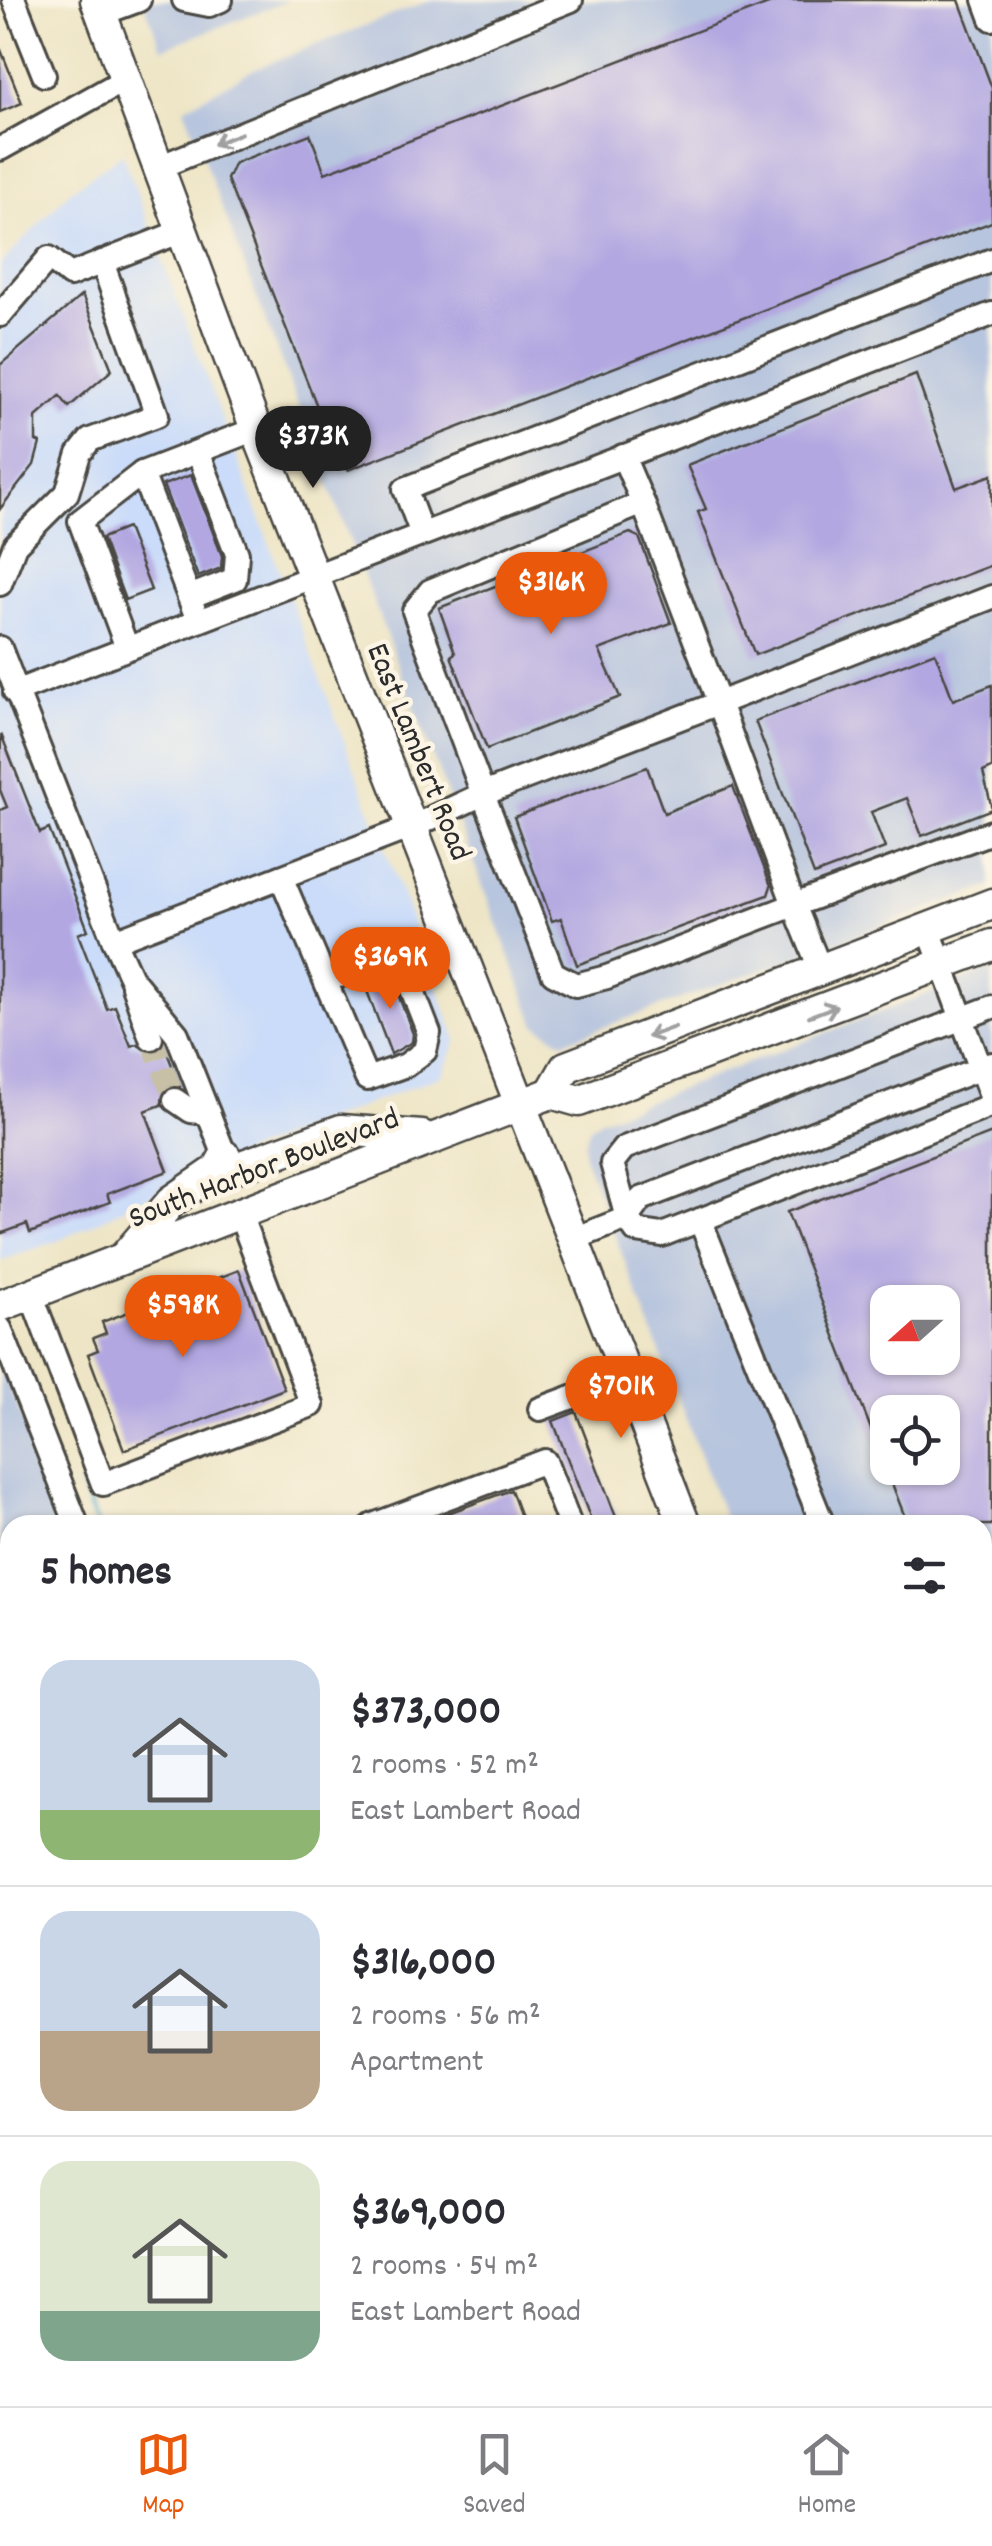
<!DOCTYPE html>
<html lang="en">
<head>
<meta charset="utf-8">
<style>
  body { margin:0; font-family:Dekko,sans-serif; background:#f2f2f3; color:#2b2b33; height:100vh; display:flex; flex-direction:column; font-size:38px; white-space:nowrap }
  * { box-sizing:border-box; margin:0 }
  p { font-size:32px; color:#7c7c81 }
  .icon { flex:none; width:55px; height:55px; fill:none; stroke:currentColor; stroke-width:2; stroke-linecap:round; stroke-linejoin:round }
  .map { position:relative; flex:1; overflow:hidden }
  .panel { position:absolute; left:0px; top:1515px; width:992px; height:892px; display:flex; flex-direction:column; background:#fff; border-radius:30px 30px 0 0; box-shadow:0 2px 8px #0004 }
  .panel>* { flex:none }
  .needle { width:65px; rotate:249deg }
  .buttons { position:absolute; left:870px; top:1285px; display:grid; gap:20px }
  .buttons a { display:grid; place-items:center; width:90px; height:90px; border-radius:20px; background:#fff; box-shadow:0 2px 8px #0004; font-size:50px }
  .price { position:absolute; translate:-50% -85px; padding:0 22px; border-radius:35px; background:#ea580c; color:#fff; font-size:32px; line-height:65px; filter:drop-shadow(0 2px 5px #0008) }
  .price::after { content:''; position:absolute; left:50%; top:60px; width:30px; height:22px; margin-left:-15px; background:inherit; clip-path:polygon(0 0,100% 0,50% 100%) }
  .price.active { background:#222; color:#fff }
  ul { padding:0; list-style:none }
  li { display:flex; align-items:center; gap:30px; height:250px; padding:0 40px }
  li+li { border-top:2px solid #e1e1e2 }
  li span { display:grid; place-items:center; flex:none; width:280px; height:200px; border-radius:30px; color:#555 }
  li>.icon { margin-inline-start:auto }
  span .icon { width:120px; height:120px; fill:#fffc; stroke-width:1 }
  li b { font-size:42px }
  h2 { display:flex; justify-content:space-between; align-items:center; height:120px; padding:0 40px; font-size:42px }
  .tabs { display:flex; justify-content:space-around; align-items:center; height:140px; border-top:2px solid #e1e1e2; background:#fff; font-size:28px; color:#7c7c81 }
  .tabs a { display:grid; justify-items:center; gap:5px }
  .tabs .active { color:#ea580c }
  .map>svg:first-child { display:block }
  .built { fill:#cadcf9 }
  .industrial { fill:#b7c5de; fill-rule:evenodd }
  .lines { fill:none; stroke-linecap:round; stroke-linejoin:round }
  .stream { stroke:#50aecf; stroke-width:5 }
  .building { fill:#b2a7e1; fill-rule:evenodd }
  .minor-tunnel { stroke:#c7c0a7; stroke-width:22; stroke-dasharray:22 11; stroke-linecap:butt }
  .minor-casing { stroke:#484742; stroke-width:28 }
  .major-casing { stroke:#484742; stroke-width:35 }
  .minor { stroke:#fff; stroke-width:22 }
  .major { stroke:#fff; stroke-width:30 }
  .oneway { stroke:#a0a0a0 }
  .labels { text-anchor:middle; stroke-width:9; stroke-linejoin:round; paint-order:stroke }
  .street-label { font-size:32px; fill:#2b2b2b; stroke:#fcf5e5 }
</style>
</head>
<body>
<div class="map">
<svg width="992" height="2406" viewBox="0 0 992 2406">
  <rect width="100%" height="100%" fill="#fcf5e5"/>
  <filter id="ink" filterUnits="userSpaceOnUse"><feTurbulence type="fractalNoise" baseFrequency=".01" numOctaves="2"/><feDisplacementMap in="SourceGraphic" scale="20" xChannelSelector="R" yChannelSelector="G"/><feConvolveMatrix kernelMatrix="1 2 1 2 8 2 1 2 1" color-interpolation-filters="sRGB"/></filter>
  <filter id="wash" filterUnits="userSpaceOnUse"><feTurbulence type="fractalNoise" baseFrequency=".0048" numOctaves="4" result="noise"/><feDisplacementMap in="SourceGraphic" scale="40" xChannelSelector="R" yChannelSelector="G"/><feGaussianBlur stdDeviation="2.25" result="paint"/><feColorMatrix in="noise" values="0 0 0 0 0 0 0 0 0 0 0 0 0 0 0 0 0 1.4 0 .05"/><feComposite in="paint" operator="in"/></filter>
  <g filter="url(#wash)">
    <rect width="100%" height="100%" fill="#eee5c6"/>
    <polygon class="built" points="122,154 457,1040 442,1075 201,1170 60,1240 0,1261 0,265 70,191"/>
    <g class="industrial">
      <polygon points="143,0 289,0 162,49"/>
      <polygon points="431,0 992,0 992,886 563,1042 536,1025 184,108 254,69"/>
      <path d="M992 969V2082L983 2085 982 1525H727L584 1156V1143L590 1127 599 1120ZM888 1302H942V1358H888ZM888 1412H942V1468H888Z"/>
      <polygon points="0,1362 63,1525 10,1525 10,2051 0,2053"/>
    </g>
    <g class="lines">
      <g class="stream">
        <polyline points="82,1484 97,1525"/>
        <polyline points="442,2398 445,2406"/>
      </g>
    </g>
    <g id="blocks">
      <g class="building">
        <polygon points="779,0 959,0 992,88 992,222 348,470 328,417 322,419 227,179 235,163 310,134 325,173"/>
        <polygon points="1,50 22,103 0,112 0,51"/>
        <polygon points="82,295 112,370 69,407 60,396 36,417 36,441 40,443 34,465 0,509 0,365"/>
        <polygon points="916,375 956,488 992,475 992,565 755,655 698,512 706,509 687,465"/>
        <polygon points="191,475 222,556 221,568 198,577 163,485"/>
        <polygon points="127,528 151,590 125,600 102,538"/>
        <polygon points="630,533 639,537 671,623 599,650 620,697 487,749 451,656 455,653 439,608"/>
        <polygon points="935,652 953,700 992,685 992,768 983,772 992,809 922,836 907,798 871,812 885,848 814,875 755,721"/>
        <polygon points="1,734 40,833 49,829 88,930 78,934 107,1009 115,1006 131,1046 137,1044 149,1053 164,1045 180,1086 168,1087 161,1105 145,1111 168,1171 107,1194 110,1202 30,1233 27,1224 0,1234 0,810 7,807 0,790"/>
        <polygon points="647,767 664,813 733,786 771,886 768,895 577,965 561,918 552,921 514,817"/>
        <polygon points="390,973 413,1034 412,1042 391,1054 364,983"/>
        <path d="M992 1133V1525H908L787 1212ZM888 1302H942V1358H888ZM888 1412H942V1468H888Z"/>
        <polygon points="239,1270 284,1389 124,1450 88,1354 98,1350 93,1338 106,1333 102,1322"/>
        <polygon points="576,1412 619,1525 593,1525 553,1421"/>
        <polygon points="511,1490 524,1525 416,1525"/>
      </g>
    </g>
  </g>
  <g filter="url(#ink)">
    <use href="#blocks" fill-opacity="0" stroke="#484742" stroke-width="2.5"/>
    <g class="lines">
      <polyline class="minor-tunnel" points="151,1038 175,1100"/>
      <defs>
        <g id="minor">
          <polyline points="14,0 44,75"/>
          <polyline points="184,0 209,5 221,0"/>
          <polyline points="985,0 992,19"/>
          <polyline points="101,14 139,0"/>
          <polyline points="0,149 126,79"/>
          <polyline points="159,167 571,0"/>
          <polyline points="0,315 49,258 70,275 182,231"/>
          <polyline points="623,456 643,503"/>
          <polyline points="142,473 194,610"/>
          <polyline points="422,534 405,489 992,260"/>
          <polyline points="0,584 15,545 67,493 79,454 90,440 157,415 102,262"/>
          <polyline points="189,597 235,579 237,554 198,452"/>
          <polyline points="992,597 719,703 643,503 430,591 414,611 483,794 719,703 794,905 992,832"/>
          <polyline points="0,648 114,941 131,978 177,1034 225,1156"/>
          <polyline points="127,648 80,521 142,473 256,429"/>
          <polyline points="15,692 992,314"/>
          <polyline points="281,877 367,1079 406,1065 425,1051 429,1033 401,961 391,957 327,980"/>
          <polyline points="929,930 992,1099"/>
          <polyline points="114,941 414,826 483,794 553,973 576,985 607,977 794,905 821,971"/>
          <polyline points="133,986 151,1038"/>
          <polyline points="175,1100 191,1111 208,1113"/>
          <polyline points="627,1218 612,1163 624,1148 992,1007"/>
          <polyline points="627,1218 641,1199 992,1064"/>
          <polyline points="700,1220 823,1525"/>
          <polyline points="576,1238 627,1218 636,1231 662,1235 992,1105"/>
          <polyline points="31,1294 103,1484 312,1405 239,1212"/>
          <polyline points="0,1328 77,1525"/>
          <polyline points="540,1409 629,1376"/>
          <polyline points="373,1525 545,1461 570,1525"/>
          <polyline points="0,1682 10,1678"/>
          <polyline points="0,1911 10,1910"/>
          <polyline points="982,1920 992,1943"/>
          <polyline points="0,2168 10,2167"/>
          <polyline points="0,2237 10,2236"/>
          <polyline points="142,2398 146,2406"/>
          <polyline points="739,2398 742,2406"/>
          <polyline points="939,2398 942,2406"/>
        </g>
        <g id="major">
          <polyline points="96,0 256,429 685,1525"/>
          <polyline points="551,1093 566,1067 992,904"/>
          <polyline points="241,1166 341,1130 422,1136"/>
          <polyline points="126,1255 172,1201 217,1170 225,1156"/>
          <polyline points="0,1306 551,1093 579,1101 992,945"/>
          <polyline points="982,2302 992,2327"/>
        </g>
      </defs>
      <use href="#minor" class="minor-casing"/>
      <use href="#major" class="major-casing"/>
      <use href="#minor" class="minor"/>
      <use href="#major" class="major"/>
    </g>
    <defs><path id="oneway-shaft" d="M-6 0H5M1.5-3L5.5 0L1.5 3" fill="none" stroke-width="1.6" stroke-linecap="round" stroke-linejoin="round" transform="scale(2.5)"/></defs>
    <g class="oneway">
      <use href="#oneway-shaft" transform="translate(227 139) rotate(158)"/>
      <use href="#oneway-shaft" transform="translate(823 1011) rotate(-21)"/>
      <use href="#oneway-shaft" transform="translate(661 1032) rotate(160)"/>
    </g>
  </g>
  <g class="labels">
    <g class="street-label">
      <text transform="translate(421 751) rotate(68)" y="11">East Lambert Road</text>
      <text transform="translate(263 1166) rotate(-21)" y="11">South Harbor Boulevard</text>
    </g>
  </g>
</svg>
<div class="buttons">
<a><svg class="needle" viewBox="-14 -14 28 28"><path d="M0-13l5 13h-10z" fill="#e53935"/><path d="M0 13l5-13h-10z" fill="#7c7c81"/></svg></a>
<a><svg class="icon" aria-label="locate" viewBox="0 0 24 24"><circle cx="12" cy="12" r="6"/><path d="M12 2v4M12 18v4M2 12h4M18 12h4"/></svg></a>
</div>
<b class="price active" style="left:313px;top:491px">$373K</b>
<b class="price" style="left:551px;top:637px">$316K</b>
<b class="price" style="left:390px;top:1012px">$369K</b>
<b class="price" style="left:183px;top:1360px">$598K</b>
<b class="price" style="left:621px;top:1441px">$701K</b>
<section class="panel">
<h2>5 homes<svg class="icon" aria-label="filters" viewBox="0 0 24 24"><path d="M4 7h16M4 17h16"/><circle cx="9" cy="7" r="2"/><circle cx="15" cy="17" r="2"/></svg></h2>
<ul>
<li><span style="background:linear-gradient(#c9d6e8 75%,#8fb573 0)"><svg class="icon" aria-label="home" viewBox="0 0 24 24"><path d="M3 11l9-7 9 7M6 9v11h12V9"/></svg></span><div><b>$373,000</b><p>2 rooms · 52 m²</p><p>East Lambert Road</p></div></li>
<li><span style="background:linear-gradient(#c9d6e8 60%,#b9a48a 0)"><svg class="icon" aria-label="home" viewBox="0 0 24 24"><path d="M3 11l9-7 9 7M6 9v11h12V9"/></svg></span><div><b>$316,000</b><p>2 rooms · 56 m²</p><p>Apartment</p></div></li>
<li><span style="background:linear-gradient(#dfe7d0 75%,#7fa58c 0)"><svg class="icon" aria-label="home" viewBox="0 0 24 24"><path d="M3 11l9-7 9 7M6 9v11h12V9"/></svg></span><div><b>$369,000</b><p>2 rooms · 54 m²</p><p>East Lambert Road</p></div></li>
</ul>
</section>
</div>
<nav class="tabs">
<a class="active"><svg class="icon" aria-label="map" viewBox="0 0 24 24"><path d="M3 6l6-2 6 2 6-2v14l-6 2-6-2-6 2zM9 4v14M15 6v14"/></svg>Map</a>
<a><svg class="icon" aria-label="saved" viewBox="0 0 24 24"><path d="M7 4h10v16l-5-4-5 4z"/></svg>Saved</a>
<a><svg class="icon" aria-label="home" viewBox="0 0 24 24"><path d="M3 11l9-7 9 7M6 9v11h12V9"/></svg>Home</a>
</nav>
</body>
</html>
